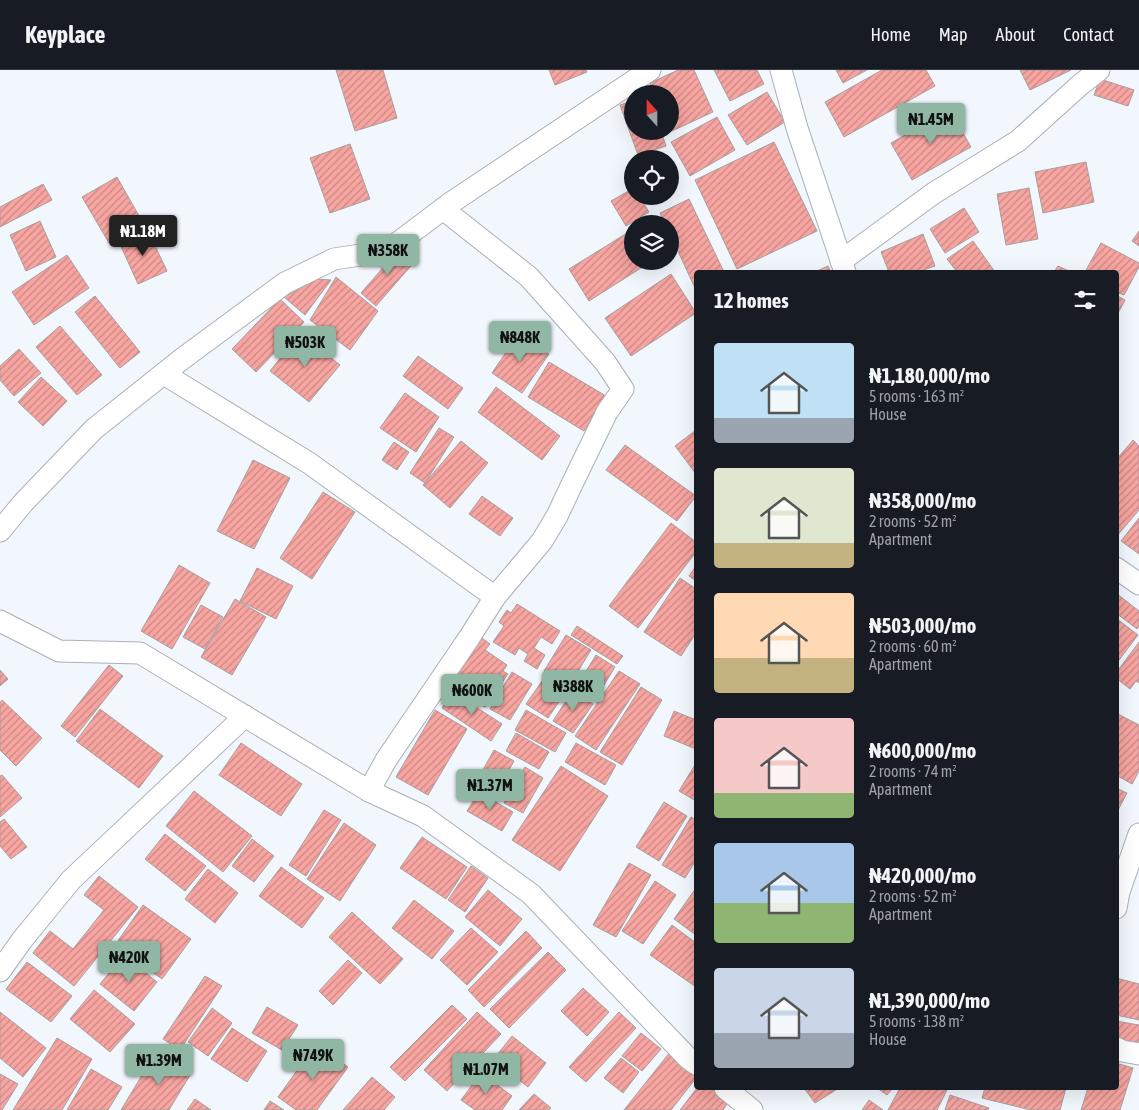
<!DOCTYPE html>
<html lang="en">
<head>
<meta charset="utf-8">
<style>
  body { margin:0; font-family:"Asap Condensed",sans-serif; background:#242831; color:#f1f3f6; height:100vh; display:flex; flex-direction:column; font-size:19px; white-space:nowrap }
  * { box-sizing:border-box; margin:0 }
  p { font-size:16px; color:#9ea1a6 }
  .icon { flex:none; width:28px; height:28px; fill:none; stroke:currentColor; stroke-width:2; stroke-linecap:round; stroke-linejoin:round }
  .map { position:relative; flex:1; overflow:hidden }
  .sheet { position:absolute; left:694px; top:200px; width:425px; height:820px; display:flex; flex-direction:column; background:#171b24; border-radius:5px; box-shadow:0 5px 20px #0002 }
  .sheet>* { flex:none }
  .needle { width:32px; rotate:339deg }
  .controls { position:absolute; left:624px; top:15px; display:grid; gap:10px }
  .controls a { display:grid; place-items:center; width:55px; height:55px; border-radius:50%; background:#171b24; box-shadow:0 5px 20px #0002; font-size:25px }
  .price { position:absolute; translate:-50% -42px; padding:0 11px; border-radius:5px; background:#90b7a3; color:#111; font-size:16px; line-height:32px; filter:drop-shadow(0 1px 2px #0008) }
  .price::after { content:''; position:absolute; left:50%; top:30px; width:15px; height:11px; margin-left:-8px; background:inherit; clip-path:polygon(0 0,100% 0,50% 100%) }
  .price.on { background:#222; color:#fff }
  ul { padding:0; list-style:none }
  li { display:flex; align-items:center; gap:15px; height:125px; padding:0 20px }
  li span { display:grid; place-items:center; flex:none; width:140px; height:100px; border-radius:5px; color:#555 }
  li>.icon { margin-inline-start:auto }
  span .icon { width:60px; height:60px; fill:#fffc; stroke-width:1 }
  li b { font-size:21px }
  h2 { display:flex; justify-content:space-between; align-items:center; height:60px; padding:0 20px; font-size:21px }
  header { display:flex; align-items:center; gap:30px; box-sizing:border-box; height:70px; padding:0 25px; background:#171b24; border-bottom:1px solid #363941 }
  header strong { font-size:24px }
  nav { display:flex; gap:28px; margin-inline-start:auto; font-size:18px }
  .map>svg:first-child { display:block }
  .building { fill:url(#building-hatch); stroke:#a79f9e }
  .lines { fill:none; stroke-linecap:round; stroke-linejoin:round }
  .minor-casing { stroke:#abb0b6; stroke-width:23 }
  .minor { stroke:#fff; stroke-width:21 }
</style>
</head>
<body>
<header>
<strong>Keyplace</strong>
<nav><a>Home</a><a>Map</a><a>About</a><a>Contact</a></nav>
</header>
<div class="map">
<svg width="1139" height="1040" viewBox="0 0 1139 1040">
  <defs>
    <pattern id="building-hatch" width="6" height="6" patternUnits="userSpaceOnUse" patternTransform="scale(1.25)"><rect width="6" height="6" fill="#f8a5a1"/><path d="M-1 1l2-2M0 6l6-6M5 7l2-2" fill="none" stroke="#c98784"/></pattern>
  </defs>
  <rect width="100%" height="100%" fill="#f1f7fd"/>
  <g class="building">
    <polygon points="336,0 383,0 397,48 355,61"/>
    <polygon points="549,0 586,0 587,2 555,15"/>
    <polygon points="678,0 694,0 713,42 672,61 670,57 670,24 654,24 650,13"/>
    <polygon points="714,0 757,0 764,14 730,31"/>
    <polygon points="836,0 867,0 843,13"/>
    <polygon points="882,0 926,0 935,16 844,67 825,32"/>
    <polygon points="1020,0 1071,0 1030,20"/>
    <polygon points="1100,9 1134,20 1128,36 1094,25"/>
    <polygon points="767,22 785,52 747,75 728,45"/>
    <polygon points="632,31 632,61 661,61 666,76 638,85 620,35"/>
    <polygon points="950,40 971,77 912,110 891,73"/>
    <polygon points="717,47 735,80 690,106 671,72"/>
    <polygon points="774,72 817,161 737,199 695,110"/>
    <polygon points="350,74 370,129 330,143 310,88"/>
    <polygon points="1086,92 1094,132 1043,143 1035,102"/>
    <polygon points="117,107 143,153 109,173 82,127"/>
    <polygon points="43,114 52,130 0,157 0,137"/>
    <polygon points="1029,118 1038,169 1006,175 997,124"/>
    <polygon points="632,119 632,126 639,126 649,142 626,156 611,131"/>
    <polygon points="689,129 724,202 696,202 696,217 695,218 670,164 670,154 665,154 660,143"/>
    <polygon points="964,138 979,162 945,183 930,159"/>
    <polygon points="40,151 56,187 26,201 10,165"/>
    <polygon points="147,159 167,201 138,214 119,172"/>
    <polygon points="632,160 632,191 652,191 589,231 569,199"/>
    <polygon points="1139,161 1139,176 1132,171"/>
    <polygon points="923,164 935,196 918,202 889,202 881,182"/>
    <polygon points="973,171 995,202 957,202 947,189"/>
    <polygon points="1101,173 1139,193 1139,197 1124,225 1116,222 1116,202 1085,202"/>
    <polygon points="401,177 416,190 376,236 361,223"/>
    <polygon points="67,185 89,218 34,255 12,222"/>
    <polygon points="828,196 831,202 815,202"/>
    <polygon points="1058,196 1071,202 1054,202"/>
    <polygon points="671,204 696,243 631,286 605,248"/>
    <polygon points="336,207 378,241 350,280 310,250"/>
    <polygon points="317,209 331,210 305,245 284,227"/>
    <polygon points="1116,225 1125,230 1116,247"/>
    <polygon points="95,226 140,282 120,298 75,242"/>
    <polygon points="280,229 304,252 256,302 232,279"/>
    <polygon points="60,256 102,305 77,325 36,277"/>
    <polygon points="300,263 340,295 309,332 270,301"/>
    <polygon points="519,263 549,284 522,323 492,303"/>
    <polygon points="19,279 41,303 14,326 0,310 0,296"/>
    <polygon points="418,286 463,318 448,339 403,306"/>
    <polygon points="549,292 606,326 584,361 528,327"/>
    <polygon points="41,307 67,331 43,356 18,332"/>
    <polygon points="496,317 560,366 542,390 478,342"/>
    <polygon points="405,323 439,347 416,382 380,358"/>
    <polygon points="439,358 454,367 425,413 410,403"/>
    <polygon points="696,360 696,404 675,376"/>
    <polygon points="1133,370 1139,376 1139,440 1116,467 1116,390"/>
    <polygon points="461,371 488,393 450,438 423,415"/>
    <polygon points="394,372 409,382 397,400 382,390"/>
    <polygon points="625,375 696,426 677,451 606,400"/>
    <polygon points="253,390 290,408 254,479 217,461"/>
    <polygon points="323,422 355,442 312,509 280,488"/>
    <polygon points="482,426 513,448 500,466 469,444"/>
    <polygon points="1139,448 1139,484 1121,471"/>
    <polygon points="671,453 696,472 696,482 638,558 609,536"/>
    <polygon points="179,495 210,513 172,579 141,561"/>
    <polygon points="696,496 696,511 689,506"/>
    <polygon points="257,498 293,516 276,549 240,531"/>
    <polygon points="680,508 696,519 696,563 681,586 644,562"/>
    <polygon points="1116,523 1139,541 1139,556 1137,559 1116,543"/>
    <polygon points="235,529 266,547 232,605 201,587"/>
    <polygon points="517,534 560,561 552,574 541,567 534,578 545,585 537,599 524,591 528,584 519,578 515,585 493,572 504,556 499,552 507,540 511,543"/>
    <polygon points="201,535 223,547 205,579 183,567"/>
    <polygon points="1116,548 1138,565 1116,594"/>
    <polygon points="577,556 623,586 617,594 571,565"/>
    <polygon points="478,565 490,574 485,580 507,595 503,601 508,604 485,637 446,610"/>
    <polygon points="566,565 591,580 569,616 544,601"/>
    <polygon points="1139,572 1139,613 1136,611 1130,619 1116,608 1116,603"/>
    <polygon points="596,585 615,597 596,628 577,616"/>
    <polygon points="109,595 123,606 75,667 61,656"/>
    <polygon points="0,600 8,609 0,616"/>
    <polygon points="619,601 640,614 596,680 575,666"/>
    <polygon points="512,602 532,614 510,650 490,639"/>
    <polygon points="547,604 568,618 548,648 526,634"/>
    <polygon points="641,617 662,630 622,695 600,682"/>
    <polygon points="573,620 593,634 573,663 553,651"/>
    <polygon points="453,622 502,654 491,671 442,638"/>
    <polygon points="2,630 42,668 16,696 0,680 0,633"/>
    <polygon points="100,639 163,686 139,718 76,671"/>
    <polygon points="435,640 467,659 428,725 396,707"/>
    <polygon points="526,640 566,663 555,682 515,660"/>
    <polygon points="674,641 696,650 696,679 664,666"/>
    <polygon points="1116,643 1139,655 1139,701 1132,714 1116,705"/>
    <polygon points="516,663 549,682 539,699 506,681"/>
    <polygon points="241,673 302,714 281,746 219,705"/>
    <polygon points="576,673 616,695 605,715 565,692"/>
    <polygon points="494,680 514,691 494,727 474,716"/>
    <polygon points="696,693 696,731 679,721"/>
    <polygon points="561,696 608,726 560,801 512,770"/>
    <polygon points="525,697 543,708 523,743 504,733"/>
    <polygon points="2,705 22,728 0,747 0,706"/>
    <polygon points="1116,718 1127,723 1116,744"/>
    <polygon points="194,721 252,766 223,802 166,756"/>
    <polygon points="479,722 513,742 502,761 467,741"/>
    <polygon points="664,732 687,746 659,791 636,777"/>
    <polygon points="324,740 341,750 306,806 289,795"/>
    <polygon points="691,747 696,750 696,790 685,808 662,795"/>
    <polygon points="4,749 27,777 11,789 0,776 0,752"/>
    <polygon points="344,753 376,775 340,831 307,809"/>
    <polygon points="165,764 206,796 185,821 145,789"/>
    <polygon points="422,767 467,797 446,829 400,798"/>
    <polygon points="252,769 274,786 254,812 232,796"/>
    <polygon points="629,793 651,805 616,867 593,855"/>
    <polygon points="471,796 488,808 465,842 448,830"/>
    <polygon points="281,797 324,828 302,858 259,826"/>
    <polygon points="208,799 238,823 215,853 185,829"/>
    <polygon points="99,806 138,837 74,916 33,883 50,861 73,879 104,840 84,825"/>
    <polygon points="655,811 676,825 643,874 622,861"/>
    <polygon points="696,818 696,865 674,849"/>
    <polygon points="488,820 522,849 500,876 465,847"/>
    <polygon points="414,830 454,861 432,889 392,858"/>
    <polygon points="143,835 191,869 162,909 115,875"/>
    <polygon points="352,842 403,889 380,914 329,867"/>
    <polygon points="672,855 696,873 696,917 650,885"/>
    <polygon points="471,858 498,882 467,915 440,890"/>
    <polygon points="526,861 542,878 484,937 468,920"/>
    <polygon points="548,882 566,900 509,958 490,939"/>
    <polygon points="124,885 157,912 134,941 100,914"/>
    <polygon points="348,890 362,903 333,935 319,921"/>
    <polygon points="27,892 72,926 51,952 6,919"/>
    <polygon points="205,906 222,916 180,980 163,969"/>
    <polygon points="1116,908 1139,914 1139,950 1116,945"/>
    <polygon points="583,918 609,942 587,966 561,941"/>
    <polygon points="94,920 135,954 110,982 70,949"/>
    <polygon points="452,935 467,949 405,1011 390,997"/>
    <polygon points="267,937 298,955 282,980 252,963"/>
    <polygon points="212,938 232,953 208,986 188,972"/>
    <polygon points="0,942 46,978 23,1007 0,988"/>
    <polygon points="477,942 501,964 447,1021 424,1000"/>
    <polygon points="619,942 636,958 586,1012 569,997"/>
    <polygon points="1116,951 1139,955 1139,974 1116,970"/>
    <polygon points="232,958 267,981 247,1012 211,989"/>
    <polygon points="641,963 661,979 642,1001 622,986"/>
    <polygon points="512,966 546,993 528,1017 493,990"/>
    <polygon points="57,968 92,989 62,1040 13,1040"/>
    <polygon points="316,974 348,997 317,1040 296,1040 278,1027"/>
    <polygon points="670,982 696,1002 696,1008 671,1040 624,1040"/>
    <polygon points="166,984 193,1000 169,1040 121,1040 150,992 159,997"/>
    <polygon points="621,988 639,1002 623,1023 604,1008"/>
    <polygon points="1116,993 1133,998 1120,1040 1081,1040 1088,1018 1116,1018"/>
    <polygon points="91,999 122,1017 108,1040 67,1040"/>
    <polygon points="481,1003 512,1026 502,1040 475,1040 461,1030"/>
    <polygon points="0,1004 18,1014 2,1040 0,1040"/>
    <polygon points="372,1007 395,1027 384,1040 343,1040"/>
    <polygon points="697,1018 711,1018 729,1031 723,1040 680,1040"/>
    <polygon points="804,1018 839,1018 815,1033"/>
    <polygon points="877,1018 893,1018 887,1025"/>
    <polygon points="900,1018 948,1018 937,1040 888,1040"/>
    <polygon points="985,1018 1066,1018 1060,1040 1031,1040 982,1028"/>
    <polygon points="534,1024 551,1038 549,1040 519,1040"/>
    <polygon points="950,1025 989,1038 988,1040 945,1040"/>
    <polygon points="195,1029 211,1040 187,1040"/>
    <polygon points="869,1030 883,1040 862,1040"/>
    <polygon points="270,1031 284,1040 264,1040"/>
  </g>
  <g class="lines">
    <defs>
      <g id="minor">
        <polyline points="781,0 797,58 845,202"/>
        <polyline points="841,191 934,123 1018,71 1080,15 1099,0"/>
        <polyline points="164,304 309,393 495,527"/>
        <polyline points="0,461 23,433 94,359 182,289 285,213 334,189 387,181 452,132 650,0"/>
        <polyline points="1116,498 1139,514"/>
        <polyline points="0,551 59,581 140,583 369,721 423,746 531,824 688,988 696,994"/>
        <polyline points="369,721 386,690 469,568 495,527 542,471 557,446 573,412 607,342 623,319 605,292 529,207 443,139"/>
        <polyline points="1116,838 1119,822 1139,764"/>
        <polyline points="0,901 22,870 71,810 245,646"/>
        <polyline points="1116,978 1122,981 1139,984"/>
        <polyline points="725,1018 752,1040"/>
      </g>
    </defs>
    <use href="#minor" class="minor-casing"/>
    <use href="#minor" class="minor"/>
  </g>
</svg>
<div class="controls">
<a><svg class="needle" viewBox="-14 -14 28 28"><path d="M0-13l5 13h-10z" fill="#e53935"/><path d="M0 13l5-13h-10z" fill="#9ea1a6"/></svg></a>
<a><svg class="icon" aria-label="locate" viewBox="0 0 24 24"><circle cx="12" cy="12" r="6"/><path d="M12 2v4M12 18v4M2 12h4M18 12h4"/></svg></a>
<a><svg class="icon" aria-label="layers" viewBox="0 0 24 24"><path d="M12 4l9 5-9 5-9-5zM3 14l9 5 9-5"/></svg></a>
</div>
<b class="price" style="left:931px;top:75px">₦1.45M</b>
<b class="price on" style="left:143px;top:187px">₦1.18M</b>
<b class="price" style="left:388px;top:206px">₦358K</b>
<b class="price" style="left:520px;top:293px">₦848K</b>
<b class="price" style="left:305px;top:298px">₦503K</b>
<b class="price" style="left:573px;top:642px">₦388K</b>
<b class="price" style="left:472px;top:646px">₦600K</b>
<b class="price" style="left:490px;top:741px">₦1.37M</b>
<b class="price" style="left:129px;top:913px">₦420K</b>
<b class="price" style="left:313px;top:1011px">₦749K</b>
<b class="price" style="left:159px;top:1016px">₦1.39M</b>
<b class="price" style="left:486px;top:1025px">₦1.07M</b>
<section class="sheet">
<h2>12 homes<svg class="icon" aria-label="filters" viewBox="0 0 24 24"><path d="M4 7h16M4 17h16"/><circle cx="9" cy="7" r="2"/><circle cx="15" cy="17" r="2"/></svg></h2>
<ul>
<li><span style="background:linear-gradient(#bfe0f5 75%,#9aa5b1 0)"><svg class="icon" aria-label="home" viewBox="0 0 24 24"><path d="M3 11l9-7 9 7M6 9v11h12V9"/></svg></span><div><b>₦1,180,000/mo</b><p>5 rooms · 163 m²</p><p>House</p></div></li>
<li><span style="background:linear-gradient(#dfe7d0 75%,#c2b280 0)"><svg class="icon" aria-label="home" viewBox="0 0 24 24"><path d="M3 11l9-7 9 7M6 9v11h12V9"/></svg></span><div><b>₦358,000/mo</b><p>2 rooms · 52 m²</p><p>Apartment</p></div></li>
<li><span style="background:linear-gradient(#ffd9b3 65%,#c2b280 0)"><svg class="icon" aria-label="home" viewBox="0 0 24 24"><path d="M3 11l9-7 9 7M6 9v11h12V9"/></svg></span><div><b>₦503,000/mo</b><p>2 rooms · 60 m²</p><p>Apartment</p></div></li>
<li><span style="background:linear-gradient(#f6c9c9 75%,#8fb573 0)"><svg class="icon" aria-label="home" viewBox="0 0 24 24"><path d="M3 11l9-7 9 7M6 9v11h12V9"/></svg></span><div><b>₦600,000/mo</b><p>2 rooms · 74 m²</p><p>Apartment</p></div></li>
<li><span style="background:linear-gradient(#a9c7e8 60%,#8fb573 0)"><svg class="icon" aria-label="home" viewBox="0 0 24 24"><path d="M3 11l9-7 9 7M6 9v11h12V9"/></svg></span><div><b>₦420,000/mo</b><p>2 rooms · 52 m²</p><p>Apartment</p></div></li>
<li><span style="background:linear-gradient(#c9d6e8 65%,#9aa5b1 0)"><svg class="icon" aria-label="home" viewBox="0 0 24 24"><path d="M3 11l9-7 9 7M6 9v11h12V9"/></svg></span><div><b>₦1,390,000/mo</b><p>5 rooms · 138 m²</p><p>House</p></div></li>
</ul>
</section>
</div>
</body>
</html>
